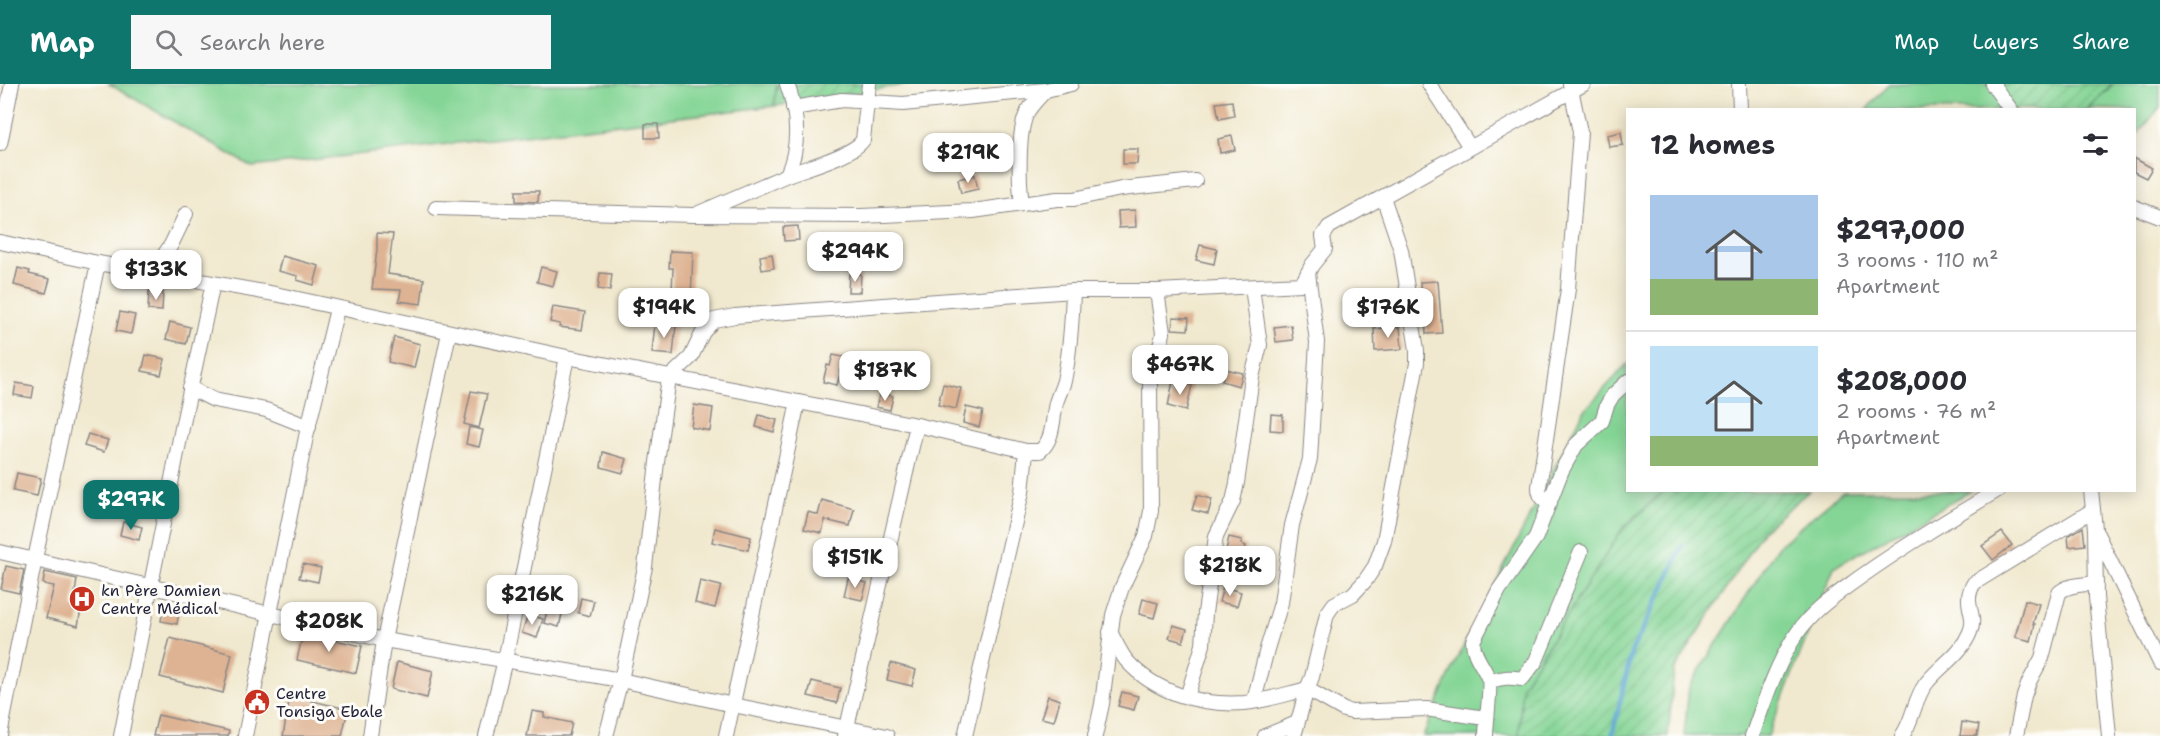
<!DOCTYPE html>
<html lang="en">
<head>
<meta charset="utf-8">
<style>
  body { margin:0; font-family:"Shantell Sans",sans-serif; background:#f7f7f7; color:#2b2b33; height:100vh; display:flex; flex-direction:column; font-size:22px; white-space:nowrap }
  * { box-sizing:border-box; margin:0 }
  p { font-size:20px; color:#7c7c81 }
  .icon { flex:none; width:33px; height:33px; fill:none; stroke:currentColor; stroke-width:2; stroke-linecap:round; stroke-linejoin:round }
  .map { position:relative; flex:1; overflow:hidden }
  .sheet { position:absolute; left:1626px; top:24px; width:510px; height:384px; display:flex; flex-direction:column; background:#fff; border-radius:0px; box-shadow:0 3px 15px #0003 }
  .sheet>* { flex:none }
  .price { position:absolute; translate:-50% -51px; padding:0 14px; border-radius:12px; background:#fff; color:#222; font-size:20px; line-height:39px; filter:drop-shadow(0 2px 3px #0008) }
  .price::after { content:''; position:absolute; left:50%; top:36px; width:18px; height:14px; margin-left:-9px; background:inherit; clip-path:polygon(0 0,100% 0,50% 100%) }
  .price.current { background:#0f766e; color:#fff }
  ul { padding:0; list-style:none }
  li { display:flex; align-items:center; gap:18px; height:150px; padding:0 24px }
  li+li { border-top:2px solid #e1e1e2 }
  li span { display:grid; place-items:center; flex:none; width:168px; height:120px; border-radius:0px; color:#555 }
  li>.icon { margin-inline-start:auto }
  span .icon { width:72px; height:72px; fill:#fffc; stroke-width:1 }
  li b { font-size:26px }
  h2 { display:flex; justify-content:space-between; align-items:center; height:72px; padding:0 24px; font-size:26px }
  header { display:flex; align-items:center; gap:36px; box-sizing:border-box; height:84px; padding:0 30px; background:#0f766e; color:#fff }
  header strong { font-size:28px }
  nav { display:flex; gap:33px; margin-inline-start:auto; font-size:21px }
  .search { width:420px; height:54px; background:#f7f7f7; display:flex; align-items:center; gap:15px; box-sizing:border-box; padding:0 21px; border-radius:0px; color:#7c7c81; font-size:22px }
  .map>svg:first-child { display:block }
  .green { fill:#85d696; stroke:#547c68; stroke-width:1.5 }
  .garden { fill:url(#garden-furrows); stroke:#547c68; stroke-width:1.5 }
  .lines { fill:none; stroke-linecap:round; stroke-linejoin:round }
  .stream { stroke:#59a4d1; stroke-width:4.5 }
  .building { fill:#deb393 }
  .minor-casing { stroke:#8a8685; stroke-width:16 }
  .minor { stroke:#fff; stroke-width:14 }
  .labels { text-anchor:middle; stroke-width:6; stroke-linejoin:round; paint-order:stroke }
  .poi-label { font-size:16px; fill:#22223b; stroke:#fdfcf7; text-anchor:start }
</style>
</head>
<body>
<header>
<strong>Map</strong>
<div class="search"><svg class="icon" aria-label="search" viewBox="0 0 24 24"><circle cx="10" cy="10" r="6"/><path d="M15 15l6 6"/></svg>Search here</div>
<nav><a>Map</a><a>Layers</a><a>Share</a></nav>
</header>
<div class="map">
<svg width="2160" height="652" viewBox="0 0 2160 652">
  <defs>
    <pattern id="garden-furrows" width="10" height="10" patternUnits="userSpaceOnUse" patternTransform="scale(1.5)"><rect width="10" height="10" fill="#85d696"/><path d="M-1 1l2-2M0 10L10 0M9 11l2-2" fill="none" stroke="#73b782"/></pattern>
  </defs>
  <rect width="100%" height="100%" fill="#fdfcf7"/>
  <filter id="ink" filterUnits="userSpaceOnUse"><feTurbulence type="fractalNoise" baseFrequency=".0167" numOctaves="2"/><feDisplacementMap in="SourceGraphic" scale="12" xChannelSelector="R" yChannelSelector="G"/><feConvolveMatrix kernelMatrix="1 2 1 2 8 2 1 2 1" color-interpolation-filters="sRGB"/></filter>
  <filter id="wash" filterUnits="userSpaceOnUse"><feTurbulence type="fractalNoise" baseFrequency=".008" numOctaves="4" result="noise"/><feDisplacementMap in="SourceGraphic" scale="24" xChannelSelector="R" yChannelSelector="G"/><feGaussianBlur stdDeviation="1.35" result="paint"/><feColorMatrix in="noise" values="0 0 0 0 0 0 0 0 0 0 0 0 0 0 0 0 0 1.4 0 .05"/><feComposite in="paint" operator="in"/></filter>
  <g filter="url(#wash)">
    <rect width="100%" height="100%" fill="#f1e9cf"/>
    <g class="green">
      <polygon points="109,0 777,0 774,22 252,83"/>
      <polygon points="1889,0 1997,0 2016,26 1866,26"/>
      <polygon points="2113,0 2160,0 2160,23 2135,54 2134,26 2088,25"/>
      <polygon points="1627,280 1628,406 1696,407 1534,652 1423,652 1455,579 1583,328"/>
      <polygon points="1843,407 1971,407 1834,483 1768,652 1684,652 1689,603 1778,462"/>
    </g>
    <g class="garden">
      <polygon points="777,0 910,0 774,22"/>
      <polygon points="1994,0 2112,0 2086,26 2013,25"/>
      <polygon points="1664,407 1809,407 1763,446 1674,587 1668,652 1519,652 1522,602 1623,444"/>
    </g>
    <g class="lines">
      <polyline class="stream" points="1612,652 1632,566 1664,503 1682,462"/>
    </g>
    <g id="blocks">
      <g class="building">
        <polygon points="1232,17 1234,32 1219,35 1216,19"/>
        <polygon points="645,40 658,40 659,54 645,54"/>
        <polygon points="1621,48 1623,61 1609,63 1607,51"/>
        <polygon points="1232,52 1235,66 1220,69 1218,55"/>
        <polygon points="1123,65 1138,65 1137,80 1123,80"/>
        <polygon points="2134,74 2152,84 2146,94 2134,88"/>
        <polygon points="975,91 978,105 961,109 958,95"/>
        <polygon points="516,107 539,107 538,118 516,117"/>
        <polygon points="1135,126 1136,143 1119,144 1118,127"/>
        <polygon points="798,142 799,156 784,157 783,143"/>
        <polygon points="377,149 393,150 388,190 424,195 421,220 399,217 401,206 372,205 377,166"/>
        <polygon points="1200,161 1217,165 1214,180 1196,176"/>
        <polygon points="670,167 693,168 690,238 676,238 678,208 672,208 673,184 669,184"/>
        <polygon points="772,170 774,184 762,186 760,172"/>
        <polygon points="282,172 319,182 314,201 297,196 298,192 278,187"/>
        <polygon points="541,183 557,187 553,202 537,198"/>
        <polygon points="18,184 30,187 29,190 50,195 46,209 14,201"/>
        <polygon points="600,189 612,190 610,207 598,205"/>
        <polygon points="849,190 861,190 860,208 848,208"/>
        <polygon points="1438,197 1442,249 1426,250 1424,212 1421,212 1420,198"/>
        <polygon points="149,207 163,208 162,227 148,226"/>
        <polygon points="553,223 585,228 582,246 559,243 560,240 550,238"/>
        <polygon points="120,228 135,231 131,250 116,247"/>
        <polygon points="1173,233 1189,234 1188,246 1172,245"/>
        <polygon points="170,238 190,243 186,260 166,255"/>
        <polygon points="655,239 676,241 673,271 652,269"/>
        <polygon points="1291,241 1293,256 1276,258 1274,243"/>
        <polygon points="1400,243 1402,265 1375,267 1374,245"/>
        <polygon points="394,253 420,260 414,284 388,278"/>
        <polygon points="146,271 165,275 161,291 142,287"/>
        <polygon points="833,271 873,279 870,292 841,286 837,301 823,298 827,281 830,282"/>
        <polygon points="1225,285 1243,289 1239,302 1222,297"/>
        <polygon points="1173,297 1192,301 1186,327 1168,322"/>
        <polygon points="16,299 34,302 32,314 14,311"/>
        <polygon points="943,300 961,304 956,325 938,321"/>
        <polygon points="471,307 487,310 479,344 464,340"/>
        <polygon points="880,309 893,312 890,326 876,323"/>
        <polygon points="694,321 713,324 710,347 691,343"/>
        <polygon points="966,323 983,327 979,343 963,339"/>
        <polygon points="1271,330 1283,331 1283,347 1270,346"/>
        <polygon points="759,331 777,336 774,348 756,343"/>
        <polygon points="469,343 483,346 479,363 466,360"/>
        <polygon points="88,350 108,356 104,368 84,362"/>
        <polygon points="603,368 627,375 623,389 601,383"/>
        <polygon points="17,389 41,394 37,412 13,407"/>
        <polygon points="1197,411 1212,415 1208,430 1192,426"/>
        <polygon points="822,416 854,425 850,442 825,436 822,449 804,445 808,428 818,431"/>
        <polygon points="123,438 142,443 139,456 120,451"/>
        <polygon points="2083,443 2085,461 2069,463 2068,452"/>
        <polygon points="715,444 751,453 748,466 712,458"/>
        <polygon points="2002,448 2012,461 1993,476 1982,462"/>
        <polygon points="1229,453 1242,456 1241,460 1246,462 1243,476 1225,471"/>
        <polygon points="303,480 321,484 318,498 299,494"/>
        <polygon points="6,482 24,486 19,509 1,505"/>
        <polygon points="45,488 77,495 73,523 81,525 78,542 46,534 54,502 43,500"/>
        <polygon points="848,494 867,499 862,516 844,512"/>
        <polygon points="700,497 721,502 715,524 695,519"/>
        <polygon points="1223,503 1241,508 1237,522 1219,518"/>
        <polygon points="581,514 594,517 590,532 578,529"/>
        <polygon points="1143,515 1158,519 1154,534 1139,530"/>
        <polygon points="2025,516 2039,520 2033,540 2035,540 2031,557 2015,553"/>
        <polygon points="164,519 180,522 177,540 161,537"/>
        <polygon points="547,527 562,530 559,543 544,539"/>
        <polygon points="528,530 543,535 537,554 522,549"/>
        <polygon points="1173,541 1187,545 1183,558 1169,554"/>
        <polygon points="303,549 362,562 356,589 297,576"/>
        <polygon points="170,554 232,570 223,609 160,593"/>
        <polygon points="397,578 433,587 427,614 391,605"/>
        <polygon points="891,579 916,586 912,602 887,596"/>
        <polygon points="812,597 840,604 837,619 808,612"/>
        <polygon points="1122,608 1138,612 1134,626 1118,622"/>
        <polygon points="290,612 348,625 342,652 283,652"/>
        <polygon points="1048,612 1060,616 1054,637 1041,634"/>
        <polygon points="532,627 544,629 544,633 572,639 569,652 527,652"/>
        <polygon points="158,631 229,647 228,652 153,652"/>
        <polygon points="1962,638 1979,641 1977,652 1960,652"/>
      </g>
    </g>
  </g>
  <g filter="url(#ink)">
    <use href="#blocks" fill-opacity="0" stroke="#8a8685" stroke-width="1.5"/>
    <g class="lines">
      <defs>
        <g id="minor">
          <polyline points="1429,0 1470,63"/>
          <polyline points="1739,0 1740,26"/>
          <polyline points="1992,0 2011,26"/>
          <polyline points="793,24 842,16 903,20 1046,6 1071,0"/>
          <polyline points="0,60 12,0"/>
          <path d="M787 91C805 84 854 71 863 56L869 0"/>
          <path d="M1022 120C1019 99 1017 46 1028 27 1033 19 1040 12 1046 6"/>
          <polyline points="2134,123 2160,133"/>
          <polyline points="436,124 693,131 861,132 973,127 1057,115 1074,115 1121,105 1195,97"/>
          <path d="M699 129 787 91C800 62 798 30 787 0"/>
          <path d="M0 158 98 179 275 210 567 273 917 341 1026 367H1040C1054 355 1052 337 1056 319 1058 312 1062 304 1064 297 1070 268 1072 237 1073 207"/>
          <polyline points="153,187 171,161 186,130"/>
          <polyline points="190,304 214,316 266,326 309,343"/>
          <polyline points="2091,406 2095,445 2096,513 2109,652"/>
          <path d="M1550 419C1542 415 1539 411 1539 403L1568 205 1580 48 1570 0"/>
          <polyline points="2097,450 2160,579"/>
          <polyline points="0,468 384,556 621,596 733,621 887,652"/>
          <path d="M1110 548C1115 557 1120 568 1126 576 1155 609 1201 622 1244 619 1265 617 1286 610 1307 605L1344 626 1352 628 1426 625 1485 634"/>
          <path d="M1490 598C1501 593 1510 593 1522 595L1536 577 1581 468"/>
          <polyline points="1187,613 1203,561 1205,529 1216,452 1233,417 1237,399 1252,293 1260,261 1252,203"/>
          <polyline points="1254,617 1267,565 1281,519 1292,441 1310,375 1317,258 1308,189"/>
          <polyline points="0,651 35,475 98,179"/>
          <polyline points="121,652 182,344 213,199"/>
          <polyline points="245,652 307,348 337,225"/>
          <polyline points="370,652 384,556 449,249"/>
          <polyline points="486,652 505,576 567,273"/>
          <polyline points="606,652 621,596 645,483 657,378 669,294 691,273 703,248 714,236 735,232 1073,207 1157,207 1302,200 1312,181 1325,165 1323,152 1329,143 1584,0"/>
          <polyline points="726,652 798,318"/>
          <polyline points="845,652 917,341"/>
          <polyline points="965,652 1022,408 1026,367"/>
          <polyline points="1095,652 1102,620 1113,531 1122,503 1146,452 1151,427 1150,300 1152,282 1161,259 1163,249 1157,207"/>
          <polyline points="1265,652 1297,639"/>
          <polyline points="1294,652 1307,605 1312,593 1327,530 1334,520 1353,510 1365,497 1375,482 1384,457 1417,279 1417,266 1401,166 1383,113"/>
          <path d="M1486 652C1486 640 1491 603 1489 596 1484 582 1473 572 1473 557L1499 506 1536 453 1562 386 1576 361 1602 337 1607 321 1613 311 1628 297"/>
          <path d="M1752 652C1765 616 1776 580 1798 548 1814 525 1837 510 1859 494 1904 462 1951 434 1998 406"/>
          <path d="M1902 652C1913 637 1914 616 1925 601 1939 582 1961 571 1970 548 1978 530 1961 520 1974 499L2093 426"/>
          <path d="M2016 652 2024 612 2029 598 2042 574 2059 509C2067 500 2085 501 2096 499"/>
        </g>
      </defs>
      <use href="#minor" class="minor-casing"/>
      <use href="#minor" class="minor"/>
    </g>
  </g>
  <defs>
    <symbol id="hospital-disc" viewBox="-11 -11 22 22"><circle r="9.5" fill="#c8321e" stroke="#fdfcf7"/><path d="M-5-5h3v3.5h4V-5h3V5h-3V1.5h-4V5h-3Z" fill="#fff"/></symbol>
    <symbol id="civic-disc" viewBox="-11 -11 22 22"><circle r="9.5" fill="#c8321e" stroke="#fdfcf7"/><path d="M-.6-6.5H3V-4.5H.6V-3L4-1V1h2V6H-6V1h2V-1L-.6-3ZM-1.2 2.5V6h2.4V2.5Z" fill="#fff"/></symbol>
  </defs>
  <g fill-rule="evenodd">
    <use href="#hospital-disc" x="67" y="500" width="30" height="30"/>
    <use href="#civic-disc" x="242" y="603" width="30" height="30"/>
  </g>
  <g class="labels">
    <g class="poi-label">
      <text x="101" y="512">kn Père Damien<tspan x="101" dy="18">Centre Médical</tspan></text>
      <text x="276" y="615">Centre<tspan x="276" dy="18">Tonsiga Ebale</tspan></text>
    </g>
  </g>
</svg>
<b class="price" style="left:968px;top:100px">$219K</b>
<b class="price" style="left:855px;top:199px">$294K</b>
<b class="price" style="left:156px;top:217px">$133K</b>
<b class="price" style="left:664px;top:255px">$194K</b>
<b class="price" style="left:1388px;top:255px">$176K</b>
<b class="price" style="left:1180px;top:312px">$467K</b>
<b class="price" style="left:885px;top:318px">$187K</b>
<b class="price current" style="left:131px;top:447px">$297K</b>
<b class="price" style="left:855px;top:505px">$151K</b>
<b class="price" style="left:1230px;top:513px">$218K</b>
<b class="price" style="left:532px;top:542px">$216K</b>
<b class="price" style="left:329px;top:569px">$208K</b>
<section class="sheet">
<h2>12 homes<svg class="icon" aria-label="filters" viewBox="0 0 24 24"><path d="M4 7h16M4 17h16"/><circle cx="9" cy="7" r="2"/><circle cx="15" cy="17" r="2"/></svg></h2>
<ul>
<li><span style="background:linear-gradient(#a9c7e8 70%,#8fb573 0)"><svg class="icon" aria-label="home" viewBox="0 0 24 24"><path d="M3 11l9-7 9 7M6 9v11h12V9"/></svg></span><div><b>$297,000</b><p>3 rooms · 110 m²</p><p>Apartment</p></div></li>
<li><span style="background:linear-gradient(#bfe0f5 75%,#8fb573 0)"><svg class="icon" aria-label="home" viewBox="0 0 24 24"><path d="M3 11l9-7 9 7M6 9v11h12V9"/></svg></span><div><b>$208,000</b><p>2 rooms · 76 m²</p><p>Apartment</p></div></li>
</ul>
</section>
</div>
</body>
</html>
